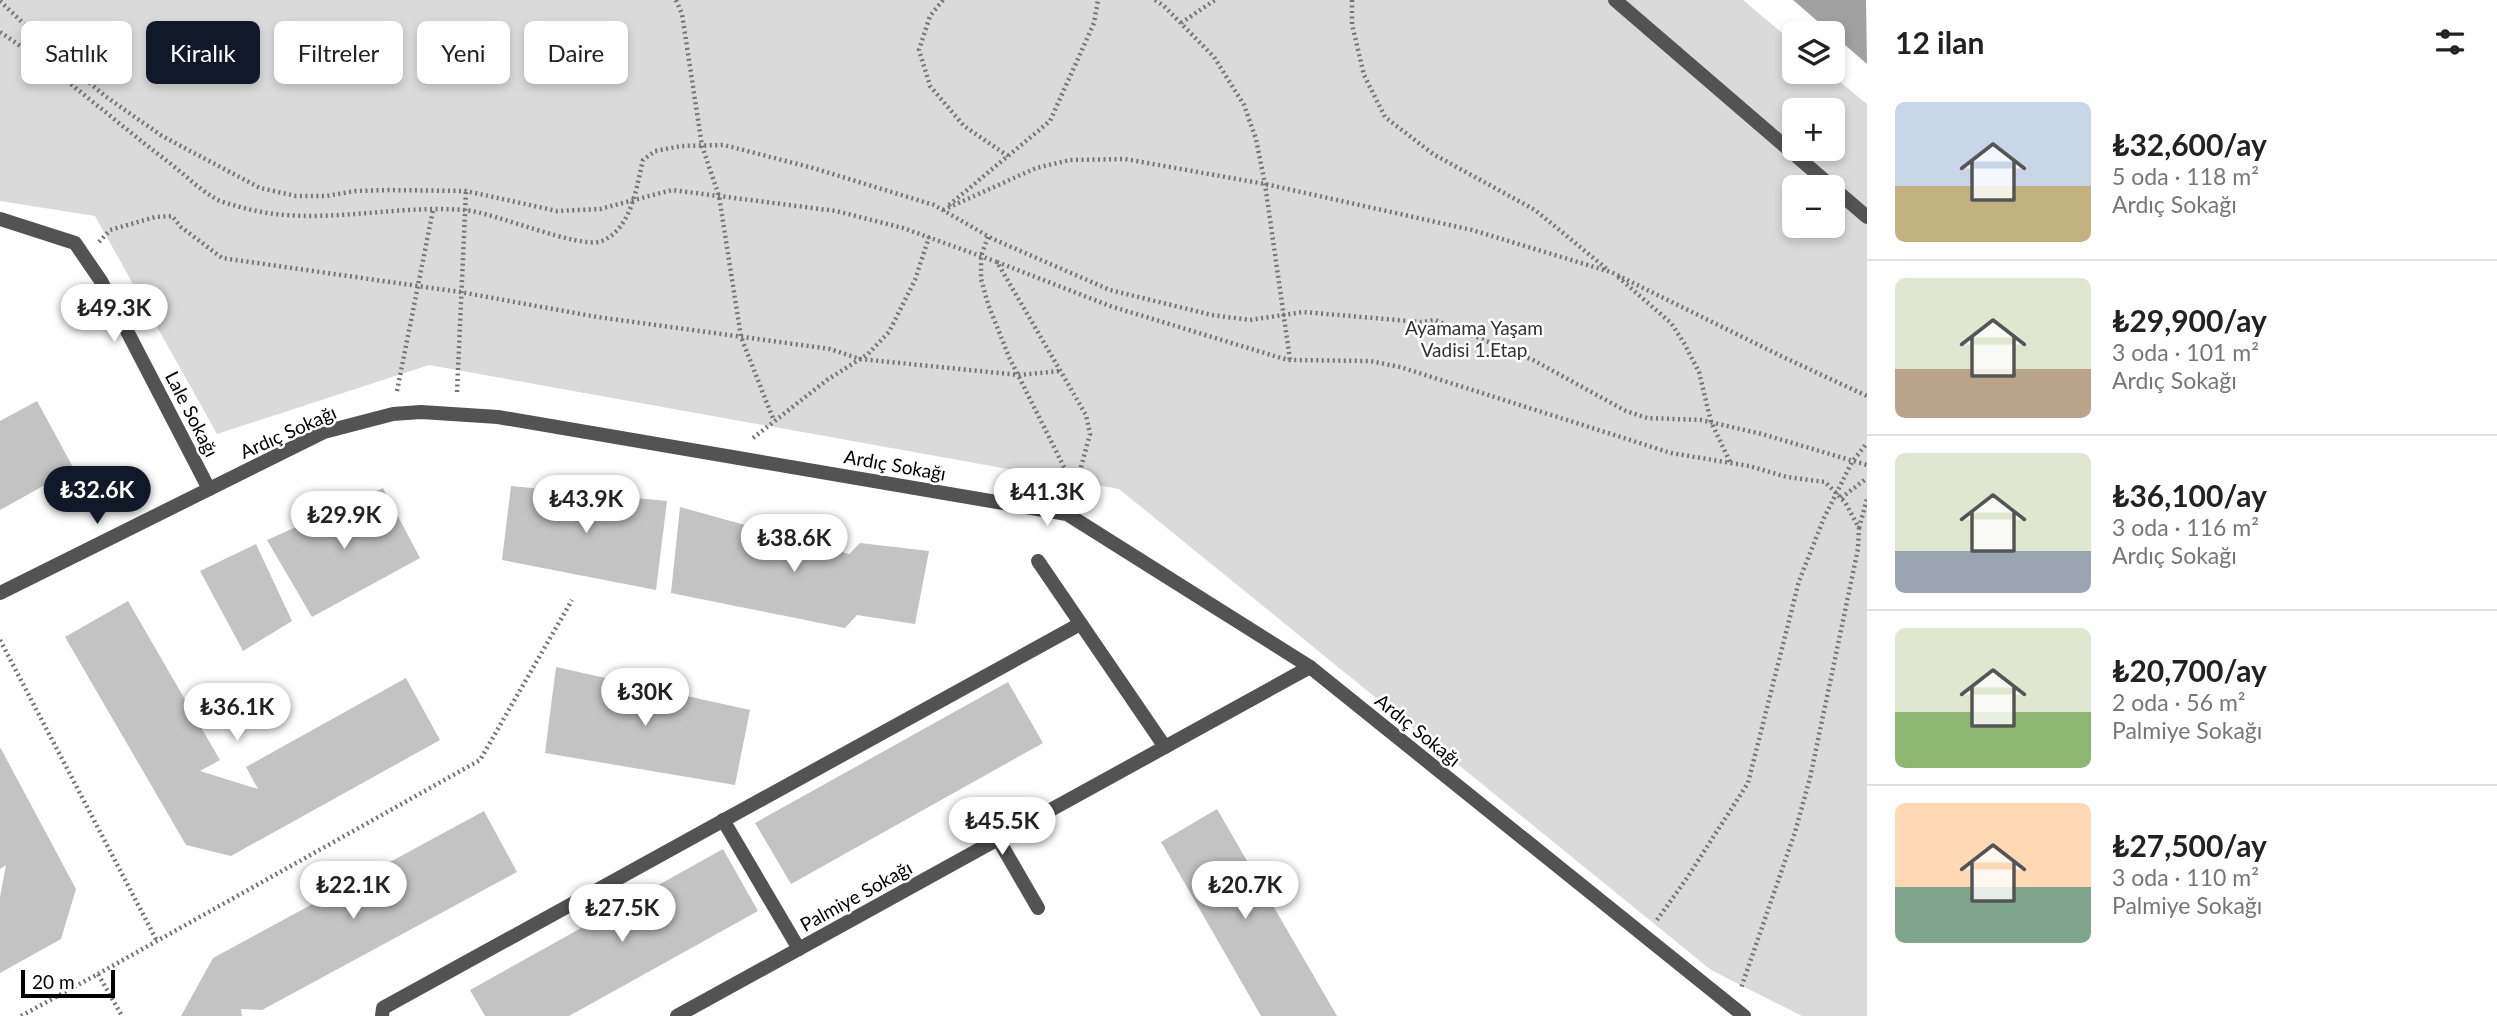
<!DOCTYPE html>
<html lang="tr">
<head>
<meta charset="utf-8">
<style>
  body { margin:0; font-family:Lato,sans-serif; background:#f2f2f2; color:#222; height:100vh; display:flex; flex-direction:column; font-size:26px; white-space:nowrap }
  * { box-sizing:border-box; margin:0 }
  p { font-size:23px; color:#767676 }
  .icon { flex:none; width:38px; height:38px; fill:none; stroke:currentColor; stroke-width:2; stroke-linecap:round; stroke-linejoin:round }
  .map { position:relative; flex:1; overflow:hidden }
  .side { display:flex; flex-direction:column; background:#fff; width:630px }
  .side>* { flex:none }
  .hud { position:absolute; left:21px; top:21px; width:665px; height:63px; display:flex; gap:14px }
  .tools { position:absolute; left:1782px; top:21px; display:grid; gap:14px }
  .tools a { display:grid; place-items:center; width:63px; height:63px; border-radius:10px; background:#fff; box-shadow:0 4px 10px #0003; font-size:35px }
  .scale { position:absolute; left:21px; bottom:18px; width:94px; box-sizing:border-box; padding-left:7px; border:4px solid #000; border-top:0; font-size:19px; line-height:24px; white-space:nowrap; color:#000; -webkit-text-stroke:5px #fff; paint-order:stroke }
  .price { position:absolute; translate:-50% -60px; padding:0 16px; border-radius:24px; background:#fff; color:#222; font-size:23px; line-height:46px; filter:drop-shadow(0 2px 4px #0008) }
  .price::after { content:''; position:absolute; left:50%; top:42px; width:21px; height:16px; margin-left:-10px; background:inherit; clip-path:polygon(0 0,100% 0,50% 100%) }
  .price.on { background:#111827; color:#fff }
  ul { padding:0; list-style:none }
  li { display:flex; align-items:center; gap:21px; height:175px; padding:0 28px }
  li+li { border-top:2px solid #e0e0e0 }
  li span { display:grid; place-items:center; flex:none; width:196px; height:140px; border-radius:10px; color:#555 }
  li>.icon { margin-inline-start:auto }
  span .icon { width:84px; height:84px; fill:#fffc; stroke-width:1 }
  li b { font-size:30px }
  h2 { display:flex; justify-content:space-between; align-items:center; height:84px; padding:0 28px; font-size:30px }
  .tag { padding:0 24px; border-radius:10px; background:#fff; box-shadow:0 4px 10px #0003; font-size:24px; line-height:63px }
  .tag.on { background:#111827; color:#fff }
  main { display:flex; flex:1; min-height:0 }
  .map>svg:first-child { display:block }
  .green { fill:#dadada; fill-rule:evenodd }
  .water { fill:#a1a1a1 }
  .building { fill:#c3c3c3 }
  .lines { fill:none; stroke-linecap:round; stroke-linejoin:round }
  .path { stroke:#757575; stroke-width:4.5; stroke-dasharray:2 3.5; stroke-linecap:butt }
  .lane { stroke:#535353; stroke-width:14 }
  .street { stroke:#535353; stroke-width:14 }
  .labels { text-anchor:middle; stroke-width:5; stroke-linejoin:round; paint-order:stroke }
  .park-label { font-size:19px; fill:#313131; stroke:#fff }
  .street-label { font-size:19px; fill:#000; stroke:#fff }
</style>
</head>
<body>
<main>
<div class="map">
<svg width="1867" height="1016" viewBox="0 0 1867 1016">
  <rect width="100%" height="100%" fill="#fff"/>
  <path class="green" d="M0 0H1743L1794 43V72H1828L1867 104V1016H1802L1711 970 1119 489 429 365 217 434 95 216 0 201ZM1794 110H1832V149H1794ZM1794 187H1832V226H1794Z"/>
  <polygon class="water" points="1793,0 1866,0 1867,64"/>
  <g class="building">
    <polygon points="37,401 74,469 0,510 0,421"/>
    <polygon points="511,486 667,501 656,590 502,560"/>
    <polygon points="383,488 420,558 312,617 267,540"/>
    <polygon points="680,507 849,554 860,543 929,551 915,624 857,615 845,628 671,593"/>
    <polygon points="256,544 292,621 243,651 200,571"/>
    <polygon points="128,601 220,760 200,771 258,789 246,767 406,678 440,740 231,856 186,845 65,637"/>
    <polygon points="556,667 750,710 735,785 545,753"/>
    <polygon points="1008,682 1043,743 791,884 755,823"/>
    <polygon points="0,747 76,889 61,939 0,973 0,897 6,865 0,869"/>
    <polygon points="1217,809 1337,1016 1261,1016 1161,842"/>
    <polygon points="484,811 517,872 262,1010 241,1009 242,1016 181,1016 213,958"/>
    <polygon points="723,849 758,911 569,1016 485,1016 470,990"/>
  </g>
  <g class="lines">
    <g class="path">
      <polyline points="676,0 682,14 702,146 719,196 741,337 774,421"/>
      <polyline points="943,0 930,16 919,50 930,86 964,126 1008,156"/>
      <polyline points="1155,0 1164,6 1214,57 1244,105 1256,139 1265,184 1290,360"/>
      <polyline points="1352,0 1352,24 1364,75 1385,117 1433,154 1535,210 1608,270"/>
      <polyline points="0,1 49,48 105,96 162,136 260,188 296,196 326,196 356,191 388,190 466,191 557,211 600,209 672,190 836,211 903,228 997,262 1086,415 1090,434 1074,493"/>
      <polyline points="1181,23 1215,0"/>
      <path d="M0 32C60 72 114 121 171 164 185 175 198 188 213 197 220 202 229 204 237 206 310 229 389 204 464 210 494 212 580 250 602 241 632 228 636 188 643 160L655 151 681 146 724 145 813 168 934 205 993 239 1110 290 1212 315 1250 320 1303 312 1421 322 1435 320 1533 360 1626 411 1647 418 1701 420 1762 434 1867 465"/>
      <polyline points="949,205 1050,121 1094,23 1098,0"/>
      <polyline points="943,210 1036,168 1070,160 1125,159 1265,184 1472,230 1611,272 1781,356 1867,396"/>
      <polyline points="988,237 981,256 981,279 988,304 1009,357 1066,471 1067,493"/>
      <polyline points="99,242 110,230 155,217 172,216 181,227 222,258 460,292 597,317 830,349 860,359 1019,375 1060,371"/>
      <polyline points="997,262 1110,306 1281,358 1290,360 1370,361 1400,367 1671,453 1749,466 1787,477 1825,482 1845,502 1859,528 1858,549 1810,778 1795,832 1741,988"/>
      <polyline points="1618,277 1671,323 1684,343 1699,372 1711,422 1731,464"/>
      <polyline points="397,391 433,210"/>
      <polyline points="457,392 466,191"/>
      <polyline points="753,438 827,380 868,354 889,332 915,280 929,237"/>
      <polyline points="1841,498 1867,478"/>
      <polyline points="1859,528 1867,499"/>
      <polyline points="0,640 157,941"/>
      <polyline points="1657,920 1687,878 1748,783 1799,581 1824,518 1852,462 1867,443"/>
      <polyline points="98,974 480,760 572,600"/>
      <polyline points="21,1016 98,974 122,1016"/>
    </g>
    <g class="lane">
      <polyline points="1615,0 1867,217"/>
      <polyline points="1038,561 1165,747"/>
      <polyline points="723,820 799,949"/>
      <polyline points="998,839 1038,908"/>
      <polyline points="382,1016 383,1008 1080,624"/>
    </g>
    <g class="street">
      <polyline points="0,219 75,243 101,281 209,489"/>
      <polyline points="0,593 324,432 393,414 421,412 498,417 1067,514 1310,667 1744,1016"/>
      <polyline points="677,1016 1310,667"/>
    </g>
  </g>
  <g class="labels">
    <g class="park-label">
      <text x="1474" y="335">Ayamama Yaşam<tspan x="1474" dy="22">Vadisi 1.Etap</tspan></text>
    </g>
    <g class="street-label">
      <text transform="translate(192 414) rotate(63)" y="7">Lale Sokağı</text>
      <text transform="translate(288 432) rotate(-24)" y="7">Ardıç Sokağı</text>
      <text transform="translate(895 465) rotate(10)" y="7">Ardıç Sokağı</text>
      <text transform="translate(1418 730) rotate(39)" y="7">Ardıç Sokağı</text>
      <text transform="translate(856 896) rotate(-29)" y="7">Palmiye Sokağı</text>
    </g>
  </g>
</svg>
<div class="tools">
<a><svg class="icon" aria-label="layers" viewBox="0 0 24 24"><path d="M12 4l9 5-9 5-9-5zM3 14l9 5 9-5"/></svg></a>
<a>+</a>
<a>−</a>
</div>
<div class="scale">20 m</div>
<b class="price" style="left:114px;top:344px">₺49.3K</b>
<b class="price on" style="left:97px;top:526px">₺32.6K</b>
<b class="price" style="left:1047px;top:528px">₺41.3K</b>
<b class="price" style="left:586px;top:535px">₺43.9K</b>
<b class="price" style="left:344px;top:551px">₺29.9K</b>
<b class="price" style="left:794px;top:574px">₺38.6K</b>
<b class="price" style="left:645px;top:728px">₺30K</b>
<b class="price" style="left:237px;top:743px">₺36.1K</b>
<b class="price" style="left:1002px;top:857px">₺45.5K</b>
<b class="price" style="left:353px;top:921px">₺22.1K</b>
<b class="price" style="left:1245px;top:921px">₺20.7K</b>
<b class="price" style="left:622px;top:944px">₺27.5K</b>
<div class="hud">
<a class="tag">Satılık</a>
<a class="tag on">Kiralık</a>
<a class="tag">Filtreler</a>
<a class="tag">Yeni</a>
<a class="tag">Daire</a>
</div>
</div>
<section class="side">
<h2>12 ilan<svg class="icon" aria-label="filters" viewBox="0 0 24 24"><path d="M4 7h16M4 17h16"/><circle cx="9" cy="7" r="2"/><circle cx="15" cy="17" r="2"/></svg></h2>
<ul>
<li><span style="background:linear-gradient(#c9d6e8 60%,#c2b280 0)"><svg class="icon" aria-label="home" viewBox="0 0 24 24"><path d="M3 11l9-7 9 7M6 9v11h12V9"/></svg></span><div><b>₺32,600/ay</b><p>5 oda · 118 m²</p><p>Ardıç Sokağı</p></div></li>
<li><span style="background:linear-gradient(#dfe7d0 65%,#b9a48a 0)"><svg class="icon" aria-label="home" viewBox="0 0 24 24"><path d="M3 11l9-7 9 7M6 9v11h12V9"/></svg></span><div><b>₺29,900/ay</b><p>3 oda · 101 m²</p><p>Ardıç Sokağı</p></div></li>
<li><span style="background:linear-gradient(#dfe7d0 70%,#9aa5b1 0)"><svg class="icon" aria-label="home" viewBox="0 0 24 24"><path d="M3 11l9-7 9 7M6 9v11h12V9"/></svg></span><div><b>₺36,100/ay</b><p>3 oda · 116 m²</p><p>Ardıç Sokağı</p></div></li>
<li><span style="background:linear-gradient(#dfe7d0 60%,#8fb573 0)"><svg class="icon" aria-label="home" viewBox="0 0 24 24"><path d="M3 11l9-7 9 7M6 9v11h12V9"/></svg></span><div><b>₺20,700/ay</b><p>2 oda · 56 m²</p><p>Palmiye Sokağı</p></div></li>
<li><span style="background:linear-gradient(#ffd9b3 60%,#7fa58c 0)"><svg class="icon" aria-label="home" viewBox="0 0 24 24"><path d="M3 11l9-7 9 7M6 9v11h12V9"/></svg></span><div><b>₺27,500/ay</b><p>3 oda · 110 m²</p><p>Palmiye Sokağı</p></div></li>
</ul>
</section>
</main>
</body>
</html>
